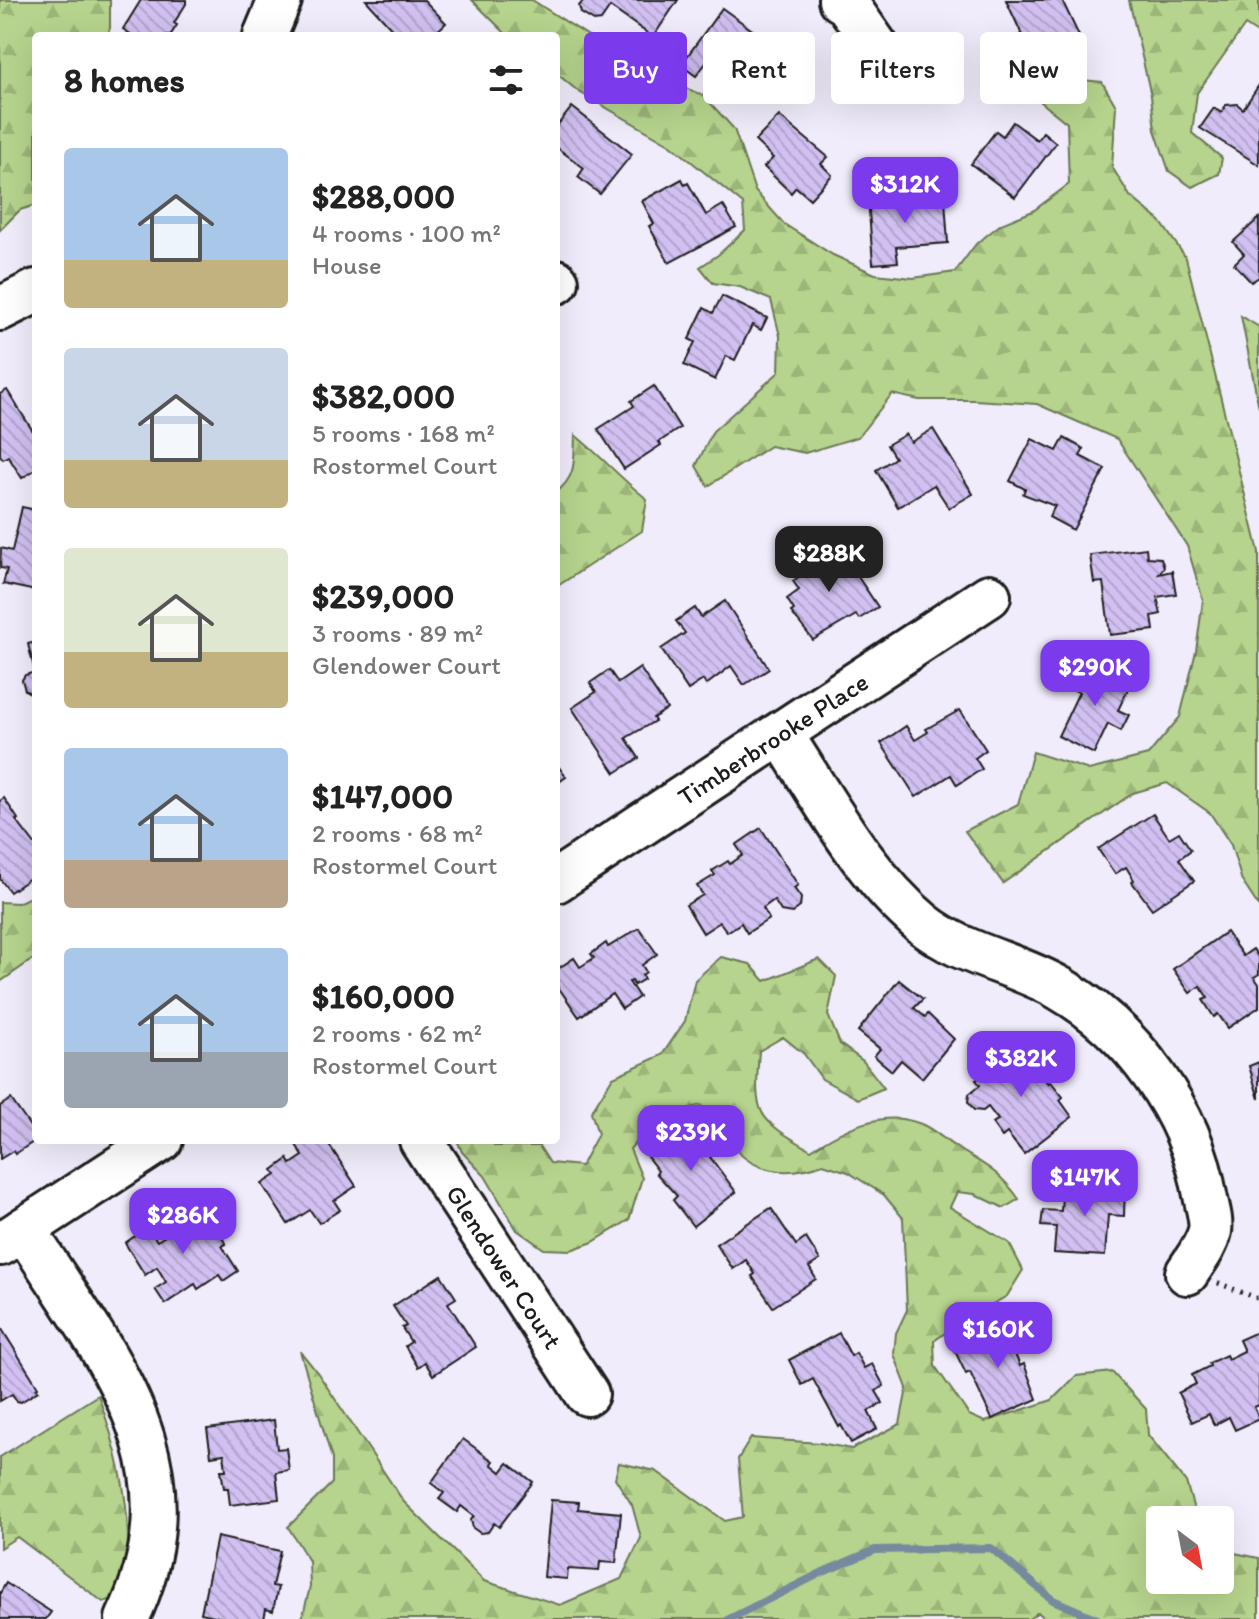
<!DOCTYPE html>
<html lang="en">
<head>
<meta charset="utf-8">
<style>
  body { margin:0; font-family:Itim,sans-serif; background:#f2f2f2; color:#222; height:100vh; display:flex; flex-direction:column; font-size:30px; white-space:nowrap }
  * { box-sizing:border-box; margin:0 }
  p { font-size:26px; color:#767676 }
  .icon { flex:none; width:44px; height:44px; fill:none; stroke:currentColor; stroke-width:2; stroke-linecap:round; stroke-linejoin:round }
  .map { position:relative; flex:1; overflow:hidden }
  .panel { position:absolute; left:32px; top:32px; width:528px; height:1112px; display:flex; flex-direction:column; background:#fff; border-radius:8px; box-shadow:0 8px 32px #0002 }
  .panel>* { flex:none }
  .top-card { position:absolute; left:584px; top:32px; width:554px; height:72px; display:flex; gap:16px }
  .needle { width:52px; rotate:148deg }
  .tools { position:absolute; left:1146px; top:1506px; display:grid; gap:16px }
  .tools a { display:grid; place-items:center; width:88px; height:88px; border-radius:8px; background:#fff; box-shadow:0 8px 32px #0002; font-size:40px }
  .price { position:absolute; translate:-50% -68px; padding:0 18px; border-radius:16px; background:#7c3aed; color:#fff; font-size:26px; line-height:52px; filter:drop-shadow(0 2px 4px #0008) }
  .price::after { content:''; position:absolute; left:50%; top:48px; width:24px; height:18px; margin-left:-12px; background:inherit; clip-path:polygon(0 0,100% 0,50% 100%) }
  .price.selected { background:#222; color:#fff }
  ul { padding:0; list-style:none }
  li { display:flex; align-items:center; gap:24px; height:200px; padding:0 32px }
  li span { display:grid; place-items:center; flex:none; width:224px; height:160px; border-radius:8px; color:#555 }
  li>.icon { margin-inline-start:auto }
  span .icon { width:96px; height:96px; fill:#fffc; stroke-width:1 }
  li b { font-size:34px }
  h2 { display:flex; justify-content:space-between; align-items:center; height:96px; padding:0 32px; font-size:34px }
  .tag { padding:0 28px; border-radius:8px; background:#fff; box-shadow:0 8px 32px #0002; font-size:28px; line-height:72px }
  .tag.selected { background:#7c3aed; color:#fff }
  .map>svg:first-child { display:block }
  .forest { fill:url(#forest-firs); stroke:#697854; stroke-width:2 }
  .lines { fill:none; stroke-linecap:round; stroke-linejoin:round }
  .stream { stroke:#748a9f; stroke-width:8 }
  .building { fill:url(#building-back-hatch); stroke:#1c1c1c; stroke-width:2 }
  .minor-casing { stroke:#1c1c1c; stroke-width:48 }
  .path { stroke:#1c1c1c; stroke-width:5; stroke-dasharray:2 6; stroke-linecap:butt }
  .minor { stroke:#fff; stroke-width:42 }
  .labels { text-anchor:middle; stroke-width:8; stroke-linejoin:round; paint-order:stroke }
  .street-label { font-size:26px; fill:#1c1c1c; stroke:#fff }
</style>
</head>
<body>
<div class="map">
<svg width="1259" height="1619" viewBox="0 0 1259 1619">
  <defs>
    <pattern id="forest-firs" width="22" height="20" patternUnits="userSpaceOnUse" patternTransform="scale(2)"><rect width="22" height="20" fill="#b6d48d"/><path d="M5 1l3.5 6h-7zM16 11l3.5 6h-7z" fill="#9cb579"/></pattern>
    <pattern id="building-back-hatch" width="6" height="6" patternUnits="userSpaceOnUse" patternTransform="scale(2)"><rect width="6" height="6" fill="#d1c0f1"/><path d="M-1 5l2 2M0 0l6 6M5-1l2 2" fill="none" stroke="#b3a4ce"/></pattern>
  </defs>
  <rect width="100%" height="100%" fill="#f1ecfb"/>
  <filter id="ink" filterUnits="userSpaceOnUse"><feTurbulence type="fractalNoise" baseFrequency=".0125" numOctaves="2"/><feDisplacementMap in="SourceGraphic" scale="16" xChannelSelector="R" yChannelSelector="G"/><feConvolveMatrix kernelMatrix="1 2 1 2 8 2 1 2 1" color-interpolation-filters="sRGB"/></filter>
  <g filter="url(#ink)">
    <g class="forest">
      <polygon points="0,0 110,0 110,28 107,36 36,36 36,205 20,210 0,230"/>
      <polygon points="472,0 532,0 634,65 704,96 734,129 755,191 784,224 833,255 875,274 913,278 955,272 976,244 1001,224 1033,211 1069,184 1067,123 1041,102 1052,77 1102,82 1116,106 1112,167 1130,196 1160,221 1186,258 1259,552 1259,907 1242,881 1231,845 1210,813 1167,783 1133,793 1003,883 965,831 1018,804 1033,752 1089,770 1148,755 1180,717 1196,651 1203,600 1187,546 1117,439 1037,404 974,400 919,400 892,394 858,437 805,453 770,446 708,486 696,466 713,431 779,372 780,336 771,300 740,287 713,283 700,267 718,255 745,230 743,204 671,145 579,92 556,73 556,36 508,36"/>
      <polygon points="1129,0 1259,0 1259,34 1245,25 1197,93 1192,133 1222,158 1219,174 1192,187 1169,171 1155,130 1151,96"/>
      <polygon points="1241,316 1259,327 1259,408"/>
      <path d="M575 435C600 455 621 479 647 499L642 531 556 587V492C577 477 574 459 575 435Z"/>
      <polygon points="36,894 36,957 0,982 0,902 18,903"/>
      <path d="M721 957 750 964 765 981 819 959 836 976 828 1015 840 1044 863 1061 884 1088 858 1099 822 1079 804 1054 783 1037 759 1051C754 1115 755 1118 811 1150 843 1129 883 1108 921 1124 934 1129 945 1141 957 1148 985 1165 1000 1172 1019 1199L1004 1208 975 1194 957 1192 950 1207 1009 1243 1023 1270 1007 1296 962 1321 934 1341 935 1366 969 1415 985 1422 1052 1400 1076 1376 1112 1372 1146 1409 1148 1435 1186 1482 1197 1520H1160V1580H1220V1546L1225 1551 1259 1558V1619H1045L1038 1612 1029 1619H302L310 1587 309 1561 288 1527 332 1483V1459L300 1351 317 1372 404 1502 484 1581 560 1605 621 1579 641 1538 632 1505 615 1478 619 1463 656 1471 725 1521 743 1517 738 1459 751 1438 820 1443 852 1449 900 1424 907 1388 894 1354 896 1333 907 1310 903 1218 884 1195 848 1172 823 1164C791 1176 755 1175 732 1145 720 1130 716 1119 701 1105L656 1118 630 1149 642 1178 629 1220 593 1242 571 1250 544 1249 517 1230 485 1176 462 1152 457 1140H490L495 1146H539L550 1163 581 1166 598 1134 591 1112 613 1077 662 1055 685 1021 695 980Z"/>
      <path d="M98 1395C117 1447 132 1505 127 1561 126 1573 120 1586 117 1598L103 1602 17 1537 0 1548V1457Z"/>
    </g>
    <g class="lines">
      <polyline class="stream" points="729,1619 823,1572 875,1550 991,1548 1053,1600 1097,1619"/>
    </g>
    <g class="building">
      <polygon points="141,0 186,0 186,4 174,23 177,25 170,36 133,36 123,29"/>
      <polygon points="366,0 424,0 446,23 432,36 390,36 395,32"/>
      <polygon points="584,0 678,0 653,37 610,7 601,20 594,21 581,13 579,6"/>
      <polygon points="1006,0 1062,0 1079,36 1069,41 1072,48 1036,65"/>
      <polygon points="722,8 755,32 751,37 767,48 751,75 757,79 748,92 706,63 696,76 681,65"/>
      <polygon points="1259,85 1259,165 1200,128 1214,108 1221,113 1226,105 1237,104 1243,109"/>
      <polygon points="572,107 632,154 600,194 578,177 584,168 556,147 556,127"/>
      <polygon points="779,116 828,157 821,164 832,175 810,199 796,187 791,193 764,167 773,158 755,141"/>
      <polygon points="1013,122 1037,140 1043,132 1056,143 1015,197 971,164 996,131 1003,136"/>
      <polygon points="682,179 685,185 688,183 706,215 723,205 736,227 669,263 649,226 654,224 642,201"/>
      <polygon points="929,193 930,202 945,200 948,243 896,247 898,262 873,264 868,198 898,196 899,204 917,203 916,194"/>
      <polygon points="1259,218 1259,277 1251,282 1234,264 1244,254 1233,242"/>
      <polygon points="722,296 767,318 761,330 752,325 735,360 726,356 715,380 684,365 695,342 689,339 704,308 713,313"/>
      <polygon points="654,386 680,428 659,442 661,445 624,469 598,429 634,406 631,401"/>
      <polygon points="7,390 36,436 34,439 36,442 36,469 22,478 8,456 3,459 0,455 0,394"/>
      <polygon points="933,429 973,494 949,508 934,485 898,507 876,470 895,458 887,445 906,434 911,442"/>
      <polygon points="1064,438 1084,449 1080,456 1105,469 1073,530 1049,517 1055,506 1023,494 1025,489 1010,481 1032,439 1057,451"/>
      <polygon points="22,507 36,510 36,591 3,584 7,569 0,568 1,548 12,551"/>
      <polygon points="834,541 878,607 859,619 856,615 813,640 791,612 794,610 787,599 799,590 793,581 819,563 814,555"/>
      <polygon points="1146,548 1147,557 1161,558 1164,567 1159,574 1172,571 1176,594 1157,597 1161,614 1152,616 1154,630 1110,635 1103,582 1094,583 1090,555"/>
      <polygon points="725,601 769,669 744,685 731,666 706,685 703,680 688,690 661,649 685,633 676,621 695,608 701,617"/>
      <polygon points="36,642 36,691 30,693 25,690 22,680 25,675 35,672 28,644"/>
      <polygon points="1087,663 1131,683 1118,710 1129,715 1121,731 1108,724 1094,754 1058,736 1079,692 1074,690"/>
      <polygon points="640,668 667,709 653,718 655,721 626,738 639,758 615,773 572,708 596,692 590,683 609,670 618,683"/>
      <polygon points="960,710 986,750 975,758 982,769 957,785 951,775 916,797 881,743 906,726 915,740 928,732 926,729"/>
      <polygon points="556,763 566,777 556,784"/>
      <polygon points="4,798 18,819 16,820 36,846 36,874 10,892 0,879 0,801"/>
      <polygon points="1153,814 1169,838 1179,832 1191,850 1179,859 1194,881 1152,909 1132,882 1134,880 1126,867 1115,874 1098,849"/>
      <polygon points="761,828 798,885 794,888 801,898 800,907 792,913 781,911 774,900 763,908 769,919 747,933 741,923 727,932 720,922 703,933 686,905 703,895 697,886 715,875 712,871 728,861 730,864 743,855 736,845"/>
      <polygon points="639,928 657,954 642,965 646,972 642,975 644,979 634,985 632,981 629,982 639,997 622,1009 612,994 579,1017 556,984 556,970 574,958 580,967 594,958 591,954 606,943 608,947"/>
      <polygon points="1226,932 1243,956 1253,949 1259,958 1259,974 1254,977 1259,984 1259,1007 1228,1028 1218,1014 1214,1017 1203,1000 1208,998 1200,986 1190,993 1173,969"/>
      <polygon points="899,980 923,999 914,1008 925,1017 928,1014 954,1039 922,1078 901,1060 892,1071 874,1056 880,1049 858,1031"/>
      <polygon points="1029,1040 1047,1064 1036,1072 1049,1083 1051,1082 1063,1097 1060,1100 1072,1117 1024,1154 1007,1133 1002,1137 992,1123 998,1120 988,1107 983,1111 974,1110 968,1102 969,1094 980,1085 976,1080"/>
      <polygon points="1259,1062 1259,1099 1249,1066"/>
      <polygon points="11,1099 36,1135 36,1140 15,1154 13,1151 0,1159 0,1106"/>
      <polygon points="683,1125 692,1136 699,1130 716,1152 710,1157 736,1192 693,1226 673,1200 677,1196 656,1173 658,1171 645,1154"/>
      <polygon points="293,1140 326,1140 356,1186 334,1201 340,1210 319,1223 310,1210 288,1224 262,1184 276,1175 273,1170 288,1159 291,1164 303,1156"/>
      <polygon points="1063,1182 1125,1186 1124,1216 1108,1215 1105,1256 1054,1253 1056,1227 1041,1226 1043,1210 1061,1211"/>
      <polygon points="771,1208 796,1245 806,1238 820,1260 809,1267 816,1279 773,1307 752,1276 755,1274 746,1260 733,1269 716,1244"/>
      <polygon points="192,1210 202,1226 211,1220 226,1244 222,1246 238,1271 223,1281 219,1275 198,1289 195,1284 165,1304 155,1289 166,1282 157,1267 145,1275 125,1243 148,1227 157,1241 172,1232 174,1236 182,1230 175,1220"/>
      <polygon points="441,1275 456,1298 448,1303 476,1347 433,1375 425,1362 418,1367 405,1346 411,1342 402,1328 406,1326 393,1306"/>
      <polygon points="1015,1321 1027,1347 1014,1352 1020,1366 1024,1364 1037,1399 992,1419 970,1372 966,1374 954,1349"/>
      <polygon points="0,1326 38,1387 36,1389 38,1391 21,1402 17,1401 12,1394 0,1401"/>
      <polygon points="1259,1331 1259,1405 1254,1407 1259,1419 1235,1430 1229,1417 1214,1425 1209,1414 1192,1422 1178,1393 1196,1384 1192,1375 1210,1366 1209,1363 1226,1355 1228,1359 1244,1351 1239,1340"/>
      <polygon points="839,1333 851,1356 856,1353 864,1368 872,1364 884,1386 876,1391 883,1403 868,1411 877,1429 851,1443 841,1425 839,1427 813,1379 802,1385 789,1360"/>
      <polygon points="274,1420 277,1449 286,1448 289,1470 276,1472 279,1499 230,1505 228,1488 224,1488 221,1470 226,1470 224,1454 211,1456 207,1429"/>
      <polygon points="463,1439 493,1461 491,1464 501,1472 508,1463 533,1482 499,1527 494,1523 488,1532 480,1533 473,1528 471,1520 474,1516 461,1506 457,1512 439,1499 444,1493 431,1483"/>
      <polygon points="551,1500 579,1502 578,1509 621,1513 616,1563 600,1562 599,1571 568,1569 567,1579 544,1577"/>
      <polygon points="217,1537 280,1551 272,1586 278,1587 273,1611 266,1609 264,1619 227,1619 201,1613"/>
      <polygon points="6,1583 51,1612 46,1619 0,1619 0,1593"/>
    </g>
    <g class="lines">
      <defs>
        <g id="minor">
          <polyline points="840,0 847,4 889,64"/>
          <polyline points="265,36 280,0"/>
          <polyline points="556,281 557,282"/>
          <polyline points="0,309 36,291"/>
          <path d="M781 734C824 799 862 873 922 923 961 955 1016 963 1059 988 1132 1030 1191 1111 1205 1195 1207 1206 1212 1220 1210 1231 1206 1247 1196 1259 1187 1273"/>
          <polyline points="556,881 989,596"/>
          <polyline points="421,1140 587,1394"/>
          <path d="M24 1229C104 1356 202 1462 127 1619"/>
          <polyline points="1,1244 161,1140"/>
        </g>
      </defs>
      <use href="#minor" class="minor-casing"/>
      <polyline class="path" points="1218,1283 1259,1299"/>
      <use href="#minor" class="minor"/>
    </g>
  </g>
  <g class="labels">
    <g class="street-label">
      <text transform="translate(773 739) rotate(-33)" y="9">Timberbrooke Place</text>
      <text transform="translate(504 1267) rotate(57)" y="9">Glendower Court</text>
    </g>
  </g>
</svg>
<div class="tools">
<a><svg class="needle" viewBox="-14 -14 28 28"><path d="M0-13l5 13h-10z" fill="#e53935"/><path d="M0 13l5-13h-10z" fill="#767676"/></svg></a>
</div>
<b class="price" style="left:905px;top:225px">$312K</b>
<b class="price selected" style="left:829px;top:594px">$288K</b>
<b class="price" style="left:1095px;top:708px">$290K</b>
<b class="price" style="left:1021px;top:1099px">$382K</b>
<b class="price" style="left:691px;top:1173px">$239K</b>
<b class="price" style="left:1085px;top:1218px">$147K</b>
<b class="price" style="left:183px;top:1256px">$286K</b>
<b class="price" style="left:998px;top:1370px">$160K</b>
<div class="top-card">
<a class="tag selected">Buy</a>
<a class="tag">Rent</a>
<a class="tag">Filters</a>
<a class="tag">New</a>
</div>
<section class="panel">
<h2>8 homes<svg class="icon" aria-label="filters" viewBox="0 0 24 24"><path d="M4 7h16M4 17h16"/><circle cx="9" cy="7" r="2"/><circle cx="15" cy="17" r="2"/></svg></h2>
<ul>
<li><span style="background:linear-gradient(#a9c7e8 70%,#c2b280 0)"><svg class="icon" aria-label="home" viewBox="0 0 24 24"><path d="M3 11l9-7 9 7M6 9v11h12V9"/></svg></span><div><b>$288,000</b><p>4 rooms · 100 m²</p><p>House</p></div></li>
<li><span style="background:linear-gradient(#c9d6e8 70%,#c2b280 0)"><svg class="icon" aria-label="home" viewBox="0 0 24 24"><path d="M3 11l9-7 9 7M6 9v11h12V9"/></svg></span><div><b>$382,000</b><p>5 rooms · 168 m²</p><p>Rostormel Court</p></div></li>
<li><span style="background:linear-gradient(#dfe7d0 65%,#c2b280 0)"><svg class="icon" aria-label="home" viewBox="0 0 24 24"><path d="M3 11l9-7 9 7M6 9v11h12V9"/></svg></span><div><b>$239,000</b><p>3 rooms · 89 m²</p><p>Glendower Court</p></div></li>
<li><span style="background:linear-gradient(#a9c7e8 70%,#b9a48a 0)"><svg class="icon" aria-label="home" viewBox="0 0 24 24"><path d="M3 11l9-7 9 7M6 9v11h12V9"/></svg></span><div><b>$147,000</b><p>2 rooms · 68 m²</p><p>Rostormel Court</p></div></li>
<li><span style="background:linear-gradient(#a9c7e8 65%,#9aa5b1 0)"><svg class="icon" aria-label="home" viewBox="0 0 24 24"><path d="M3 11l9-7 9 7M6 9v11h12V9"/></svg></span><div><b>$160,000</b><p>2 rooms · 62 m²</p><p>Rostormel Court</p></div></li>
</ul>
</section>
</div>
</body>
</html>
